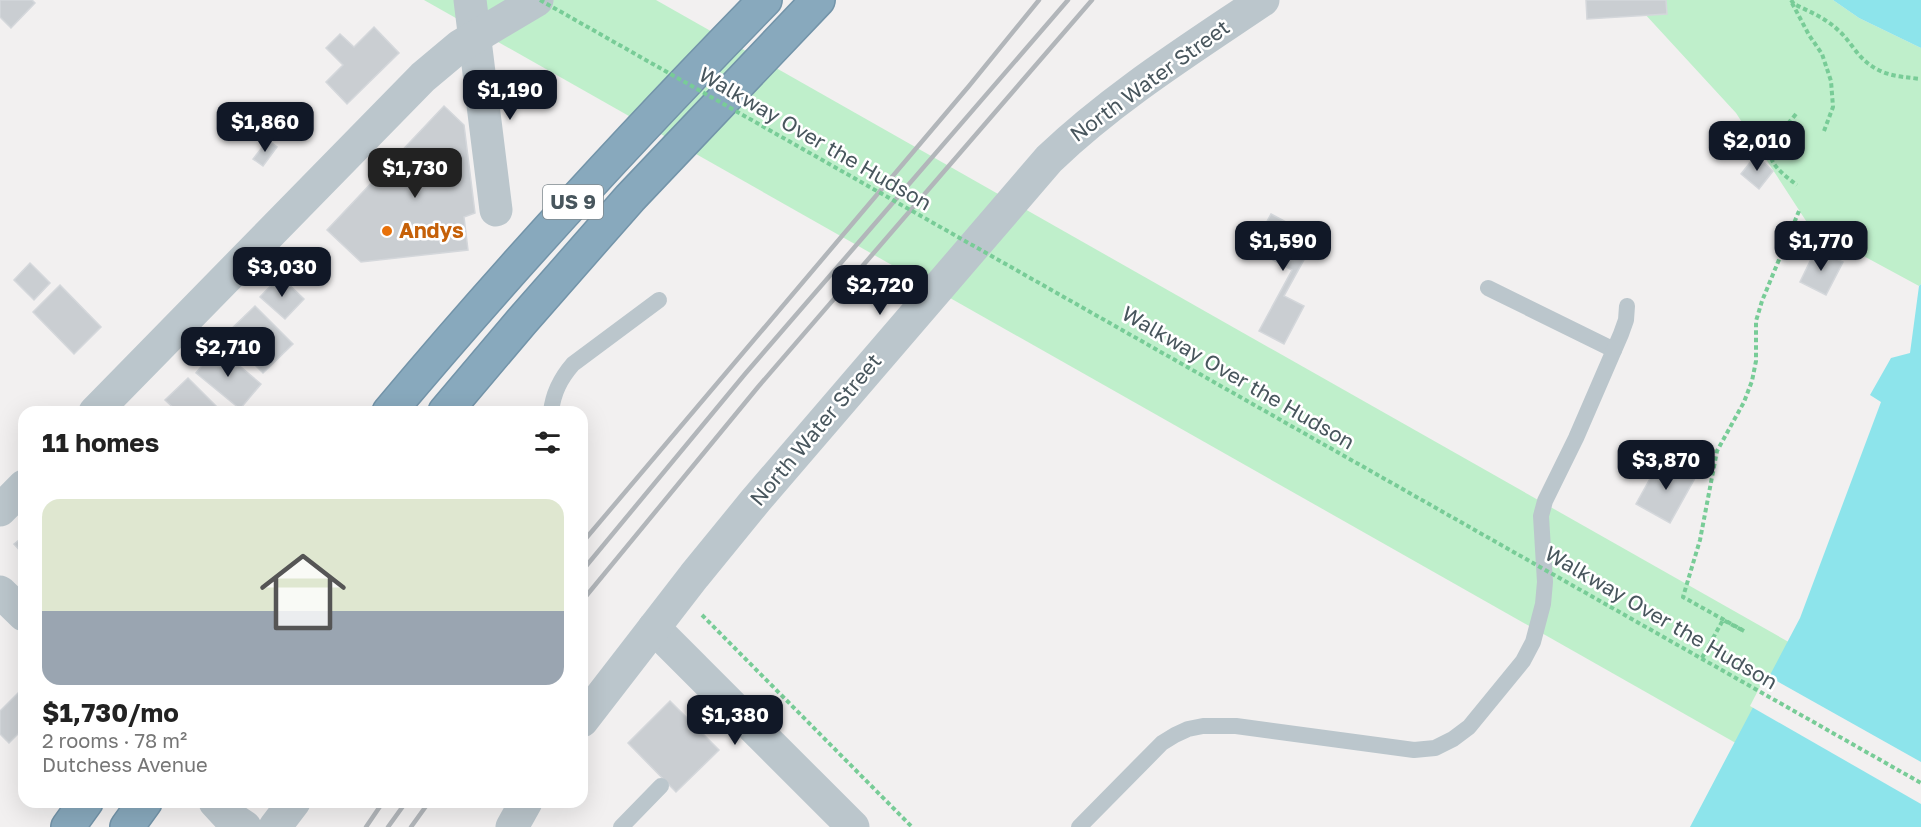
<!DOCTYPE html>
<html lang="en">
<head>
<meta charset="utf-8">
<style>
  body { margin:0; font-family:"Golos Text",sans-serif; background:#f2f2f2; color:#222; height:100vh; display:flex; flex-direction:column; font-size:22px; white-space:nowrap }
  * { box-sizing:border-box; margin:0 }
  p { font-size:20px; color:#767676 }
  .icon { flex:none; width:33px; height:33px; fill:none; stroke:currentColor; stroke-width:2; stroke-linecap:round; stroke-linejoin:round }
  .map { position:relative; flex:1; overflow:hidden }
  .drawer { position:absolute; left:18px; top:406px; width:570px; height:402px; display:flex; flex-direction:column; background:#fff; border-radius:18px; box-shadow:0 6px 24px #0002 }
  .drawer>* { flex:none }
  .price { position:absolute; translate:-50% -51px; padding:0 14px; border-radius:12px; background:#111827; color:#fff; font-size:20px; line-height:39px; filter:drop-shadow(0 2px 3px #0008) }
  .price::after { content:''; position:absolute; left:50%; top:36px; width:18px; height:14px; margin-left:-9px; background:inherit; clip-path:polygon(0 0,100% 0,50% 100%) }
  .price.current { background:#222; color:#fff }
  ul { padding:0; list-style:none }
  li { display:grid; align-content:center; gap:12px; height:318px; padding:0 24px }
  li span { display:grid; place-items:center; height:186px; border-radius:18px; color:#555 }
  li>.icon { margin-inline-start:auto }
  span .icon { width:108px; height:108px; fill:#fffc; stroke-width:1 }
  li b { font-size:26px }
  h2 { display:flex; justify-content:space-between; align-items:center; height:72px; padding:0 24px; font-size:26px }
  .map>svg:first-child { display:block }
  .green { fill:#bfefcb }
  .water { fill:#8de4eb }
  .pier { fill:#f2f0f0 }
  .building { fill:#caced2; stroke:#d4d7db; stroke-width:1.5 }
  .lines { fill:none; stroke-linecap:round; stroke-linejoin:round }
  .highway-casing { stroke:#7394a9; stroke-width:36 }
  .path { stroke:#78cc97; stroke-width:4; stroke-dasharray:4.5 3; stroke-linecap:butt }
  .lane { stroke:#bbc6cc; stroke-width:16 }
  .street { stroke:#bbc6cc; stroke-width:33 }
  .highway { stroke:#88a9bd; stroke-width:33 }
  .rail { stroke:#b2b6ba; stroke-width:4.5 }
  .path-bridge { stroke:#78cc97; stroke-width:4; stroke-dasharray:4.5 3; stroke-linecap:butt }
  .food-dot { fill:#e8710a; stroke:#fff; stroke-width:2 }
  .labels { text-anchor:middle; stroke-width:5; stroke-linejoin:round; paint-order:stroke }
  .shield { fill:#fff; stroke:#7f898e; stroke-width:1.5 }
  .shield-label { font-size:20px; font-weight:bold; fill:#48565d }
  .street-label { font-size:21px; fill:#48565d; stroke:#fff }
  .food-label { font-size:21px; font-weight:bold; fill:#c56008; stroke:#fff; text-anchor:start }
</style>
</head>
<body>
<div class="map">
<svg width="1921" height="827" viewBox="0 0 1921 827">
  <rect width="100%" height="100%" fill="#f2f0f0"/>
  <g class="green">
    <polygon points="424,0 656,0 1921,717 1921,827 1884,827"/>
    <polygon points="1632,0 1833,0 1859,18 1921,48 1921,284 1919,286 1810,227 1736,113"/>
  </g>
  <g class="water">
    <polygon points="1833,0 1921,0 1921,48 1859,18"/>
    <polygon points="1921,284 1921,827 1690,827 1800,618 1881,402 1870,395 1891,358 1910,353 1919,286"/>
  </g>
  <polygon class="pier" points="1766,675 1921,762 1921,804 1750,706"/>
  <g class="building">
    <polygon points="0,0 32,0 35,3 11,28 0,17"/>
    <polygon points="1586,0 1666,0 1667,14 1587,19"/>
    <polygon points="374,27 399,53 347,104 326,82 343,65 326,48 340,34 354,47"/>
    <polygon points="444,106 464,125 475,213 464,217 468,250 361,262 327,230"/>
    <polygon points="268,140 277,147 263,166 253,159"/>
    <polygon points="1756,155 1773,171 1759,189 1741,174"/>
    <polygon points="1271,214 1316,238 1284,296 1304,306 1284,344 1259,331 1292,270 1252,249"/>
    <polygon points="1816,249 1843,262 1826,295 1800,282"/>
    <polygon points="30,263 50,283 34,300 14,280"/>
    <polygon points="280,276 304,299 285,319 260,297"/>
    <polygon points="60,285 101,327 74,354 33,312"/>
    <polygon points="255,306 293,344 263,373 225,335"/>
    <polygon points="217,347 261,384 240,409 196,373"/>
    <polygon points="188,378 217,407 212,412 178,412 165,400"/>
    <polygon points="1661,459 1695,478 1670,523 1636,504"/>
    <polygon points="24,536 24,555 14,544"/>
    <polygon points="19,692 24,697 24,728 9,743 0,734 0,711"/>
    <polygon points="670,701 719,750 676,792 628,743"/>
  </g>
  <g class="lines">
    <defs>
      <g id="highway">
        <path d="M389 412C509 269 635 133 765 0"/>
        <polyline points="445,412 522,321 630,198 818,0"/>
        <polyline points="68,827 86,802"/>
        <polyline points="127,827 145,802"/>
      </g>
    </defs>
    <use href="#highway" class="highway-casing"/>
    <g class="path">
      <path d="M1791 0 1794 4C1810 12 1826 18 1839 31 1847 38 1853 48 1860 56 1879 76 1896 76 1921 79"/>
      <polyline points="1792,3 1809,35 1822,54 1831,81 1833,107 1824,131"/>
      <path d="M1796 114C1768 148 1756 155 1797 185"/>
      <polyline points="702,615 912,827"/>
      <polyline points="1744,631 1683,597 1700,540 1717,451 1744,402 1752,381 1756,361 1756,321 1762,301 1799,211"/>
    </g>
    <g class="lane">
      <polyline points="1488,288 1614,350"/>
      <path d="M551 412C553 393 560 379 573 364L659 300"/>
      <polyline points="621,827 661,786"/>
      <polyline points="1079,827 1162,743 1175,735 1188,729 1203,726 1236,726 1414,750 1435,748 1453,739 1469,727 1523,661 1533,642 1543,604 1545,582 1541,516 1545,501 1576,438 1621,334 1626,320 1627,306"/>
    </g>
    <g class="street">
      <polyline points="470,0 496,210"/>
      <polyline points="95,412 423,77 460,46 537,0"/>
      <polyline points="0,510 24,486"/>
      <polyline points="0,592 24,615"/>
      <polyline points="654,628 853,827"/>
      <path d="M582 721 694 576 756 500 1049 159C1114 97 1189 50 1263 0"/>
      <polyline points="215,802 227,815 245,827"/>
      <polyline points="275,827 294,802"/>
      <polyline points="512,827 526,802"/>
    </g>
    <use href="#highway" class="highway"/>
    <g class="rail">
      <polyline points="582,543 969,86 1039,0"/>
      <polyline points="582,571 745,374 1068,0"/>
      <polyline points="582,601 758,387 1092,0"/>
      <polyline points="366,827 383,802"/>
      <polyline points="388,827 406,802"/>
      <polyline points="411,827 429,802"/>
    </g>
    <g class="path-bridge">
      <polyline points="540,0 1921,783"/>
      <polyline points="1702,658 1723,620 1744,631"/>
    </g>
  </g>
  <circle class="food-dot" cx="387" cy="231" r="6"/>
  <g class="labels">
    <rect class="shield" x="543" y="185" width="60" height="34" rx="4.5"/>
    <g class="shield-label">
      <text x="573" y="209">US 9</text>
    </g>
    <g class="street-label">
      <text transform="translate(1150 81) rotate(-36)" y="7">North Water Street</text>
      <text transform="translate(815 139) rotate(30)" y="7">Walkway Over the Hudson</text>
      <text transform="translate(1238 378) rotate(30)" y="7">Walkway Over the Hudson</text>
      <text transform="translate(816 430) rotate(-50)" y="7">North Water Street</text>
      <text transform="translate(1661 618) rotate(30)" y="7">Walkway Over the Hudson</text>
    </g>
    <g class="food-label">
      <text x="399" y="238">Andys</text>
    </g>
  </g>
</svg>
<b class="price" style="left:510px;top:121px">$1,190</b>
<b class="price" style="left:265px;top:153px">$1,860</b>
<b class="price" style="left:1757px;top:172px">$2,010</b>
<b class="price current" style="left:415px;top:199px">$1,730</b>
<b class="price" style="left:1283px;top:272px">$1,590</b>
<b class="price" style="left:1821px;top:272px">$1,770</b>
<b class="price" style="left:282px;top:298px">$3,030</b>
<b class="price" style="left:880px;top:316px">$2,720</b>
<b class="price" style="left:228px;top:378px">$2,710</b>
<b class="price" style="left:1666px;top:491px">$3,870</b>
<b class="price" style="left:735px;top:746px">$1,380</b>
<section class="drawer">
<h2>11 homes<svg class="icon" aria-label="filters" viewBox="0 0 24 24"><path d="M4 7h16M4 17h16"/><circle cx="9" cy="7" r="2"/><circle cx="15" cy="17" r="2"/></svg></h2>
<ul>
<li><span style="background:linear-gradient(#dfe7d0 60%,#9aa5b1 0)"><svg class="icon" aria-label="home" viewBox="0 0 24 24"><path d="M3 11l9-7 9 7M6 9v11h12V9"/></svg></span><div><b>$1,730/mo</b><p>2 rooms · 78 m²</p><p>Dutchess Avenue</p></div></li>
</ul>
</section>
</div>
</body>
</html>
